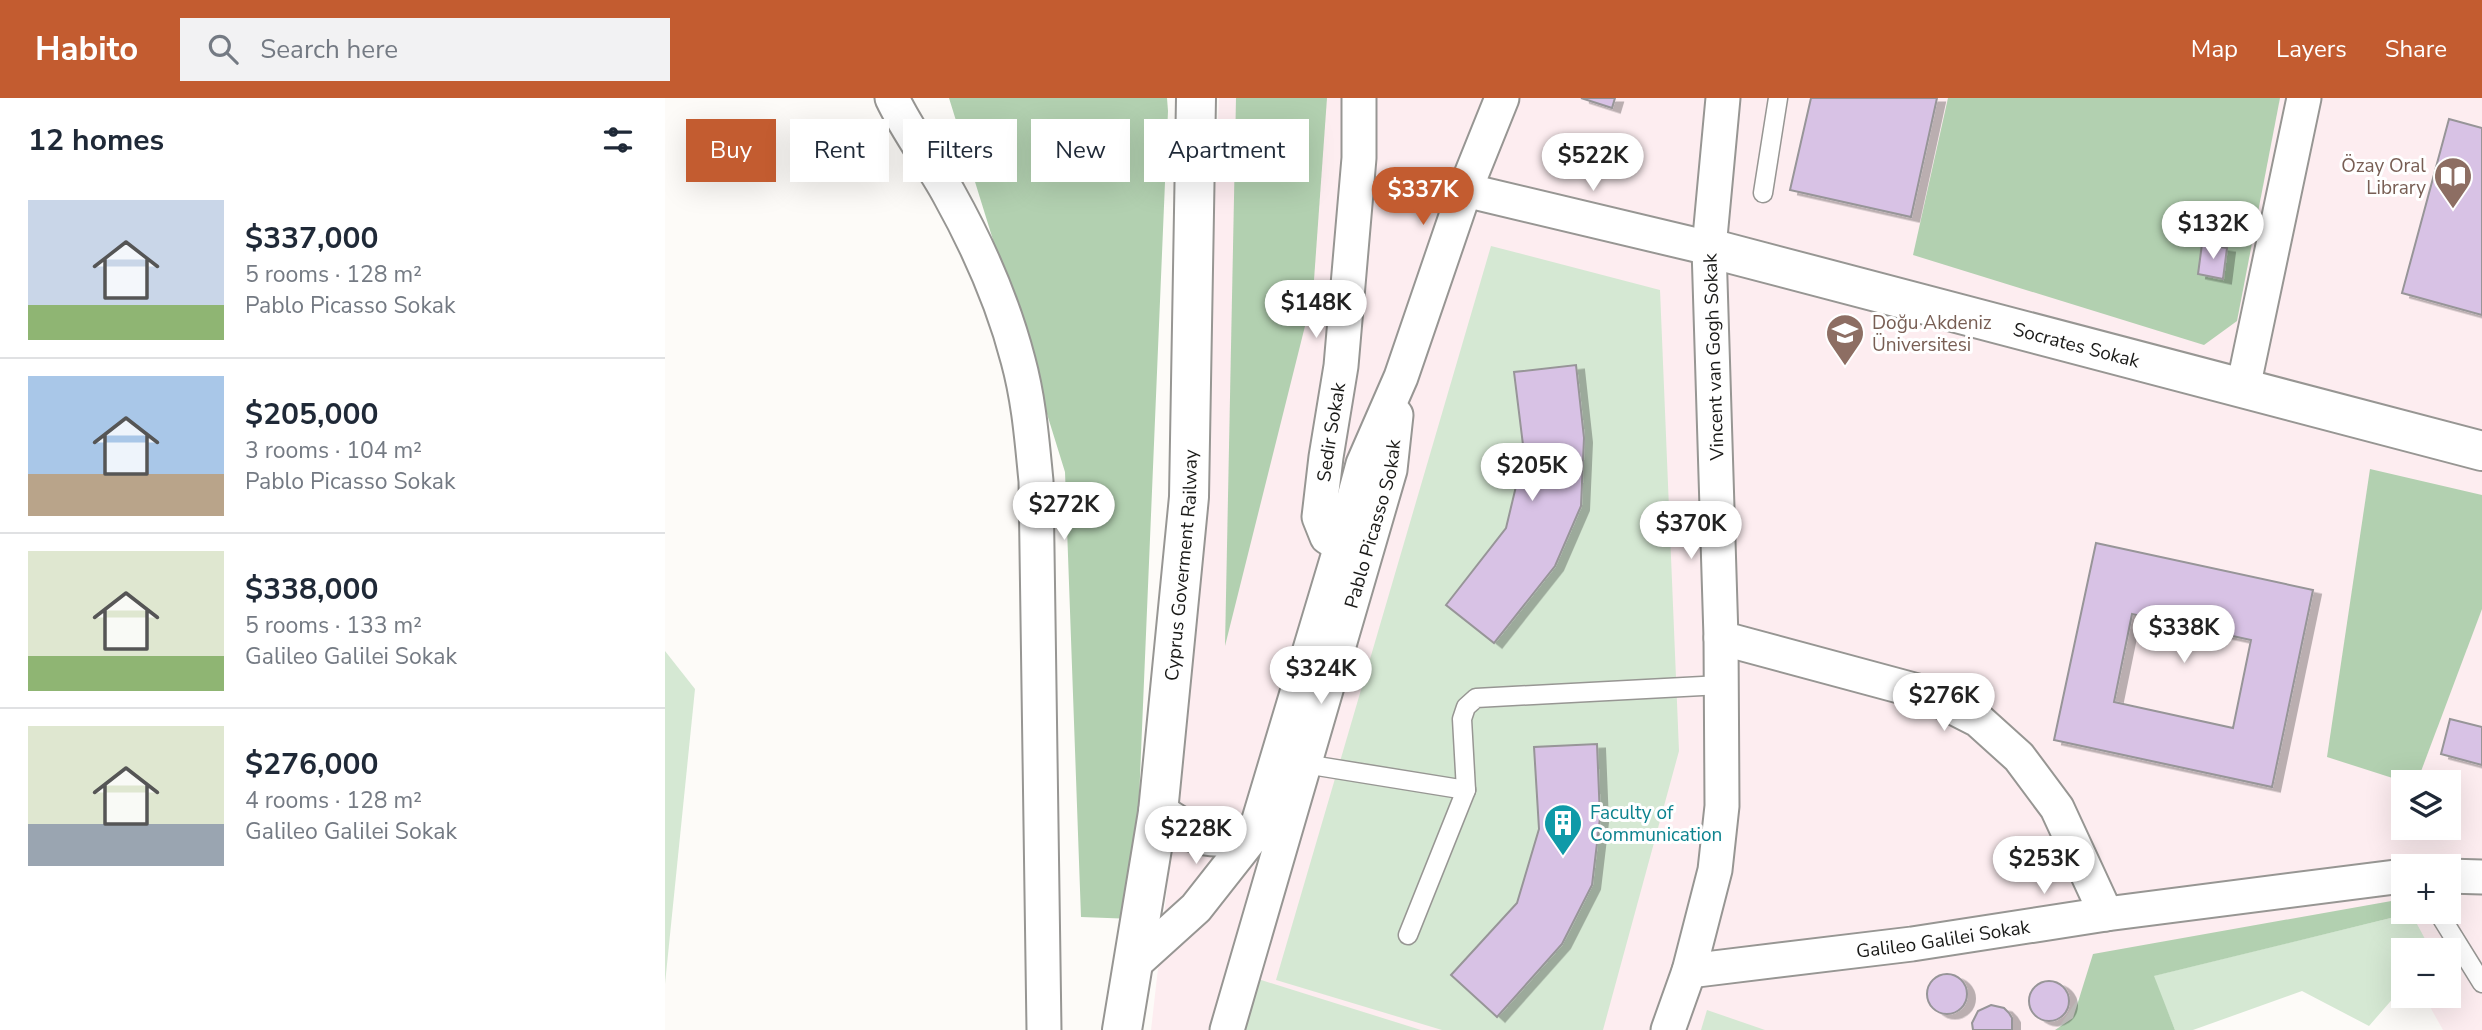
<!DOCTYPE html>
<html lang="en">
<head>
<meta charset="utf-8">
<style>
  body { margin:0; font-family:"Nunito Sans",sans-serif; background:#f2f2f3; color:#1f2937; height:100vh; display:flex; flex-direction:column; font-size:26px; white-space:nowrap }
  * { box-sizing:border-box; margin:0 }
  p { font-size:23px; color:#747a83 }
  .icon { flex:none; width:38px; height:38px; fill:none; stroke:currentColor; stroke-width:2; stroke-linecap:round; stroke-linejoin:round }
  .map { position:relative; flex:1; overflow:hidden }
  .side { display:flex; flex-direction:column; background:#fff; width:665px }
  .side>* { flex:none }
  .banner { position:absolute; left:21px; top:21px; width:665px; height:63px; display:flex; gap:14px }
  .tools { position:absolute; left:1726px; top:672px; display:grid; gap:14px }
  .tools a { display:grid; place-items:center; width:70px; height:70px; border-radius:0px; background:#fff; box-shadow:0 7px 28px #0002; font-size:35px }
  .price { position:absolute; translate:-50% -60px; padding:0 16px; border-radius:24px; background:#fff; color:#222; font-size:23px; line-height:46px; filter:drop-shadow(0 2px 4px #0008) }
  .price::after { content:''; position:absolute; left:50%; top:42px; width:21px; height:16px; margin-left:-10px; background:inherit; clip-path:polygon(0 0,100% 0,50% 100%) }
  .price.selected { background:#c35c30; color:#fff }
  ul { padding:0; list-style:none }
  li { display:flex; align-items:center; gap:21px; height:175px; padding:0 28px }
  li+li { border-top:2px solid #e0e1e3 }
  li span { display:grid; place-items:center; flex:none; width:196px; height:140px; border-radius:0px; color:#555 }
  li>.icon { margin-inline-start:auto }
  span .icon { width:84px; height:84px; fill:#fffc; stroke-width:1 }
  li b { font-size:30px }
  h2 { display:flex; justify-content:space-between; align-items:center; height:84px; padding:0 28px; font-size:30px }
  .chip { padding:0 24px; border-radius:0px; background:#fff; box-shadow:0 7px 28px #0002; font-size:24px; line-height:63px }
  .chip.selected { background:#c35c30; color:#fff }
  header { display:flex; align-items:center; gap:42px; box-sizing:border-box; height:98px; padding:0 35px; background:#c35c30; color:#fff }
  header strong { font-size:33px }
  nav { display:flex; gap:38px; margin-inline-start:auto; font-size:24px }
  .search { width:490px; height:63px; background:#f2f2f3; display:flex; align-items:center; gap:18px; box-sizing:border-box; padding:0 24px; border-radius:0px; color:#747a83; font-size:26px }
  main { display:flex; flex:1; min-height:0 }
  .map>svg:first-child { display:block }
  .education { fill:#fdedf0; fill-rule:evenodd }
  .green { fill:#d5e8d3 }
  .forest { fill:#b2d0b0 }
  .building { fill:#d8c2e5; stroke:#979598; stroke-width:2; fill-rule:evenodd; filter:url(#shadow) }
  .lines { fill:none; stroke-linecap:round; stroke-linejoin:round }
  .lane-casing { stroke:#979693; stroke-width:21 }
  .street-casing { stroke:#979693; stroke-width:37 }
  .secondary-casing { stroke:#979693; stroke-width:42 }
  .lane { stroke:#fff; stroke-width:18 }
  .street { stroke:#fff; stroke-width:33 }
  .secondary { stroke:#fff; stroke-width:38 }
  .labels { text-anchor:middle; stroke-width:6; stroke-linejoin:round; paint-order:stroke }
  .education-label { font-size:19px; fill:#785e54; stroke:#fff; text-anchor:end }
  .street-label { font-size:19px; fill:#1a1a18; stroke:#fff }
  .culture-label { font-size:19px; fill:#0d838f; stroke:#fff; text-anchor:start }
</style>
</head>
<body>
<header>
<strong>Habito</strong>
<div class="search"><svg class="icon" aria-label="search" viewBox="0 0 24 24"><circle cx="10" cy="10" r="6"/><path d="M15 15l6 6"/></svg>Search here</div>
<nav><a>Map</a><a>Layers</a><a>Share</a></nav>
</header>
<main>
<section class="side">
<h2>12 homes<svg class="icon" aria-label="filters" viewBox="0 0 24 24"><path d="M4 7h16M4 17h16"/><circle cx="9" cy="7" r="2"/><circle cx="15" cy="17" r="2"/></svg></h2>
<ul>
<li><span style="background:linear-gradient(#c9d6e8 75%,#8fb573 0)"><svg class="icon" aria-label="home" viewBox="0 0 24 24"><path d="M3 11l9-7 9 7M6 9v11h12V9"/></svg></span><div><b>$337,000</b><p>5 rooms · 128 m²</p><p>Pablo Picasso Sokak</p></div></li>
<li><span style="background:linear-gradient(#a9c7e8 70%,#b9a48a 0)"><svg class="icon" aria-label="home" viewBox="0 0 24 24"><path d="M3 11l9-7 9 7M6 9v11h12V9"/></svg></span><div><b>$205,000</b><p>3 rooms · 104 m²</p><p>Pablo Picasso Sokak</p></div></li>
<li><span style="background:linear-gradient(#dfe7d0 75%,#8fb573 0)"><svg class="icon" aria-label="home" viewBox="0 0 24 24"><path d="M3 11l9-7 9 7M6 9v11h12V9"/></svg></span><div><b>$338,000</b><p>5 rooms · 133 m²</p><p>Galileo Galilei Sokak</p></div></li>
<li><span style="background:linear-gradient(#dfe7d0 70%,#9aa5b1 0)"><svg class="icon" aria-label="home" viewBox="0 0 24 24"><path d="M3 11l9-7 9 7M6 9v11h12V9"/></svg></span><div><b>$276,000</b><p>4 rooms · 128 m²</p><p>Galileo Galilei Sokak</p></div></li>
</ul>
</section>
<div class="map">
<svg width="1817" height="932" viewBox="0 0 1817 932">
  <defs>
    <filter id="shadow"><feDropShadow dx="8" dy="4.5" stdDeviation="0" flood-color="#0004"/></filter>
  </defs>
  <rect width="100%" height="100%" fill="#fdfbf8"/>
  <path class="education" d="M554 0H1817V932H1778L1759 898H1783V852H1738V858L1715 817 1442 857 1392 932H486L531 537ZM1738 684H1783V730H1738ZM1738 768H1783V814H1738Z"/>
  <g class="green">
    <polygon points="826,148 995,192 1014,653 938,932 777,932 611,882"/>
    <polygon points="0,553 30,591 0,886"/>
    <polygon points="1746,815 1766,852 1738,852 1738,889 1704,928 1637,893 1528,932 1510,932 1488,878"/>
    <polygon points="593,881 756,932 580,932"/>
    <polygon points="1042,912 1100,932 1036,932"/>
  </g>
  <g class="forest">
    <polygon points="284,0 502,0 503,13 469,821 416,819 400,374"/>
    <polygon points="571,0 662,0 648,196 560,548"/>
    <polygon points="1283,0 1615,0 1572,223 1539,247 1248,157"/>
    <polygon points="1705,371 1817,397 1817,511 1752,684 1740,684 1662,659"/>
    <polygon points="1732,802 1738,807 1738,814 1746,815 1489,878 1510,932 1390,932 1408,920 1428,856"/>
  </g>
  <g class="building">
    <polygon points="916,0 950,0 947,10"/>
    <polygon points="1146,0 1272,0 1246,119 1125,92"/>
    <polygon points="1784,21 1817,30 1817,217 1737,195"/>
    <polygon points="1537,146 1562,150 1558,181 1533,176"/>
    <polygon points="911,267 919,340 916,408 890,468 829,545 781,507 841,430 859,355 849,274"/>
    <path d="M1431 445 1648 492 1607 689 1389 642ZM1467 516 1586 542 1568 630 1449 604Z"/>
    <polygon points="1785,621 1817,629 1817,667 1776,656"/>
    <polygon points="932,646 935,720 927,787 897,846 832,919 786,877 852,805 874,731 869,649"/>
    <circle cx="1282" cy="896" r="20"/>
    <circle cx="1384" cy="903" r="20"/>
    <polygon points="1326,907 1339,910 1344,915 1347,920 1347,932 1308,932 1307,925 1313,913"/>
  </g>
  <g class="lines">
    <defs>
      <g id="lane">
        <polyline points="1098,95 1113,0"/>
        <polyline points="640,666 801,692"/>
        <polyline points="1773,814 1817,885"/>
        <polyline points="743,837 801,692 797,621 801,609 811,600 1056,587"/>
      </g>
      <g id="street">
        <path d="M227 0C243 34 266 63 284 96 313 148 338 204 353 262 364 302 367 343 371 383L379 932"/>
        <polyline points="800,92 1044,150"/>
        <polyline points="1578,290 1639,0"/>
        <path id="s1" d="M676 448 662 439 654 419 661 359 676 268 694 60V0"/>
        <polyline points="1056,540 1260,595 1313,622 1354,659 1392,710 1441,816"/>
        <polyline points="1783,778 1817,779"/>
        <polyline points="469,866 531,810 590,735 676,448 698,366 736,279 800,92 837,0"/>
        <path id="s2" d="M1024 873 1247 846 1441 816 1738 778"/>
        <path id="s3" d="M562 932 725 372 731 317"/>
        <polyline points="1003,932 1024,873 1050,772 1057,708 1056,540 1044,150 1058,0"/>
      </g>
      <g id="secondary">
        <path id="s4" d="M1044 150 1817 353"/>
        <path d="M493 714C529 741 547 742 590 735"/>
        <path id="s5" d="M457 932 493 714 524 399 531 0"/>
      </g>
    </defs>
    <use href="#lane" class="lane-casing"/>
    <use href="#street" class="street-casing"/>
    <use href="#secondary" class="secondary-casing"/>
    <use href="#lane" class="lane"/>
    <use href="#street" class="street"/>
    <use href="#secondary" class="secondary"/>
  </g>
  <defs>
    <symbol id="library-pin" viewBox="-11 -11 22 30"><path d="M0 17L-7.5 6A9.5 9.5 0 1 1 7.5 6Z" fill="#8d6e63" stroke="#fff"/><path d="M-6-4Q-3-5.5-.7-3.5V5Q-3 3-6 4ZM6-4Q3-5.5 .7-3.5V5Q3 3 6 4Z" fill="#fff"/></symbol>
    <symbol id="university-pin" viewBox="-11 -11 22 30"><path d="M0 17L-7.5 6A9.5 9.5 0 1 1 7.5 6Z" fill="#8d6e63" stroke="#fff"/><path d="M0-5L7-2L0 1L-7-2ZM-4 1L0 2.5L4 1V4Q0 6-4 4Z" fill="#fff"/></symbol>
    <symbol id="building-pin" viewBox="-11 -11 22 30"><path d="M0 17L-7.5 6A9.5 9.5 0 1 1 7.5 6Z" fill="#0f9aa8" stroke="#fff"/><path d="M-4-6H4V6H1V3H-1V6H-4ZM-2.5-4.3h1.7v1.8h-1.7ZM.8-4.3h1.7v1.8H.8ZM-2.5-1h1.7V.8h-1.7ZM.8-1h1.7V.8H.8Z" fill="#fff"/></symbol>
  </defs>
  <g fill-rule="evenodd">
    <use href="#library-pin" x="1766" y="56" width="44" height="60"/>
    <use href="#university-pin" x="1158" y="213" width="44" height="60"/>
    <use href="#building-pin" x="876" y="703" width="44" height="60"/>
  </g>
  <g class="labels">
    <g class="education-label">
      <text x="1761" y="74">Özay Oral<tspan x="1761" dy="22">Library</tspan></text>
      <text x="1207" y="231" text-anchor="start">Doğu Akdeniz<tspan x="1207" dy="22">Üniversitesi</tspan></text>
    </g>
    <g class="street-label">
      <text dy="7" stroke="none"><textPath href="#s4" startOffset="380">Socrates Sokak</textPath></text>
      <text transform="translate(1048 259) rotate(-92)" y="7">Vincent van Gogh Sokak</text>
      <text dy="7" stroke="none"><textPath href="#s1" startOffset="124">Sedir Sokak</textPath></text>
      <text dy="7" stroke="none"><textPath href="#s3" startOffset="527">Pablo Picasso Sokak</textPath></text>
      <text dy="7" stroke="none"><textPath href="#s5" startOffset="469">Cyprus Goverment Railway</textPath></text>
      <text dy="7" stroke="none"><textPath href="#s2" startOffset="256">Galileo Galilei Sokak</textPath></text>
    </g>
    <g class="culture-label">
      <text x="925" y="721">Faculty of<tspan x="925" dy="22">Communication</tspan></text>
    </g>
  </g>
</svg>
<div class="tools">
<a><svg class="icon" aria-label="layers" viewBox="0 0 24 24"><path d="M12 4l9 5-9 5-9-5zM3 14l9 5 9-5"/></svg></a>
<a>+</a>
<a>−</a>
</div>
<b class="price" style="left:928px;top:95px">$522K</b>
<b class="price selected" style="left:758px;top:129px">$337K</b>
<b class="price" style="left:1548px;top:163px">$132K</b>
<b class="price" style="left:651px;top:242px">$148K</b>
<b class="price" style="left:867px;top:405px">$205K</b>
<b class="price" style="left:399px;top:444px">$272K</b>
<b class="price" style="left:1026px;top:463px">$370K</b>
<b class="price" style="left:1519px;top:567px">$338K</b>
<b class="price" style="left:656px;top:608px">$324K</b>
<b class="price" style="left:1279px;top:635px">$276K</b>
<b class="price" style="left:531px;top:768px">$228K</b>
<b class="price" style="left:1379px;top:798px">$253K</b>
<div class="banner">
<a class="chip selected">Buy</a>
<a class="chip">Rent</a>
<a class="chip">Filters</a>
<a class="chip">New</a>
<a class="chip">Apartment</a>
</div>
</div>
</main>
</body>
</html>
